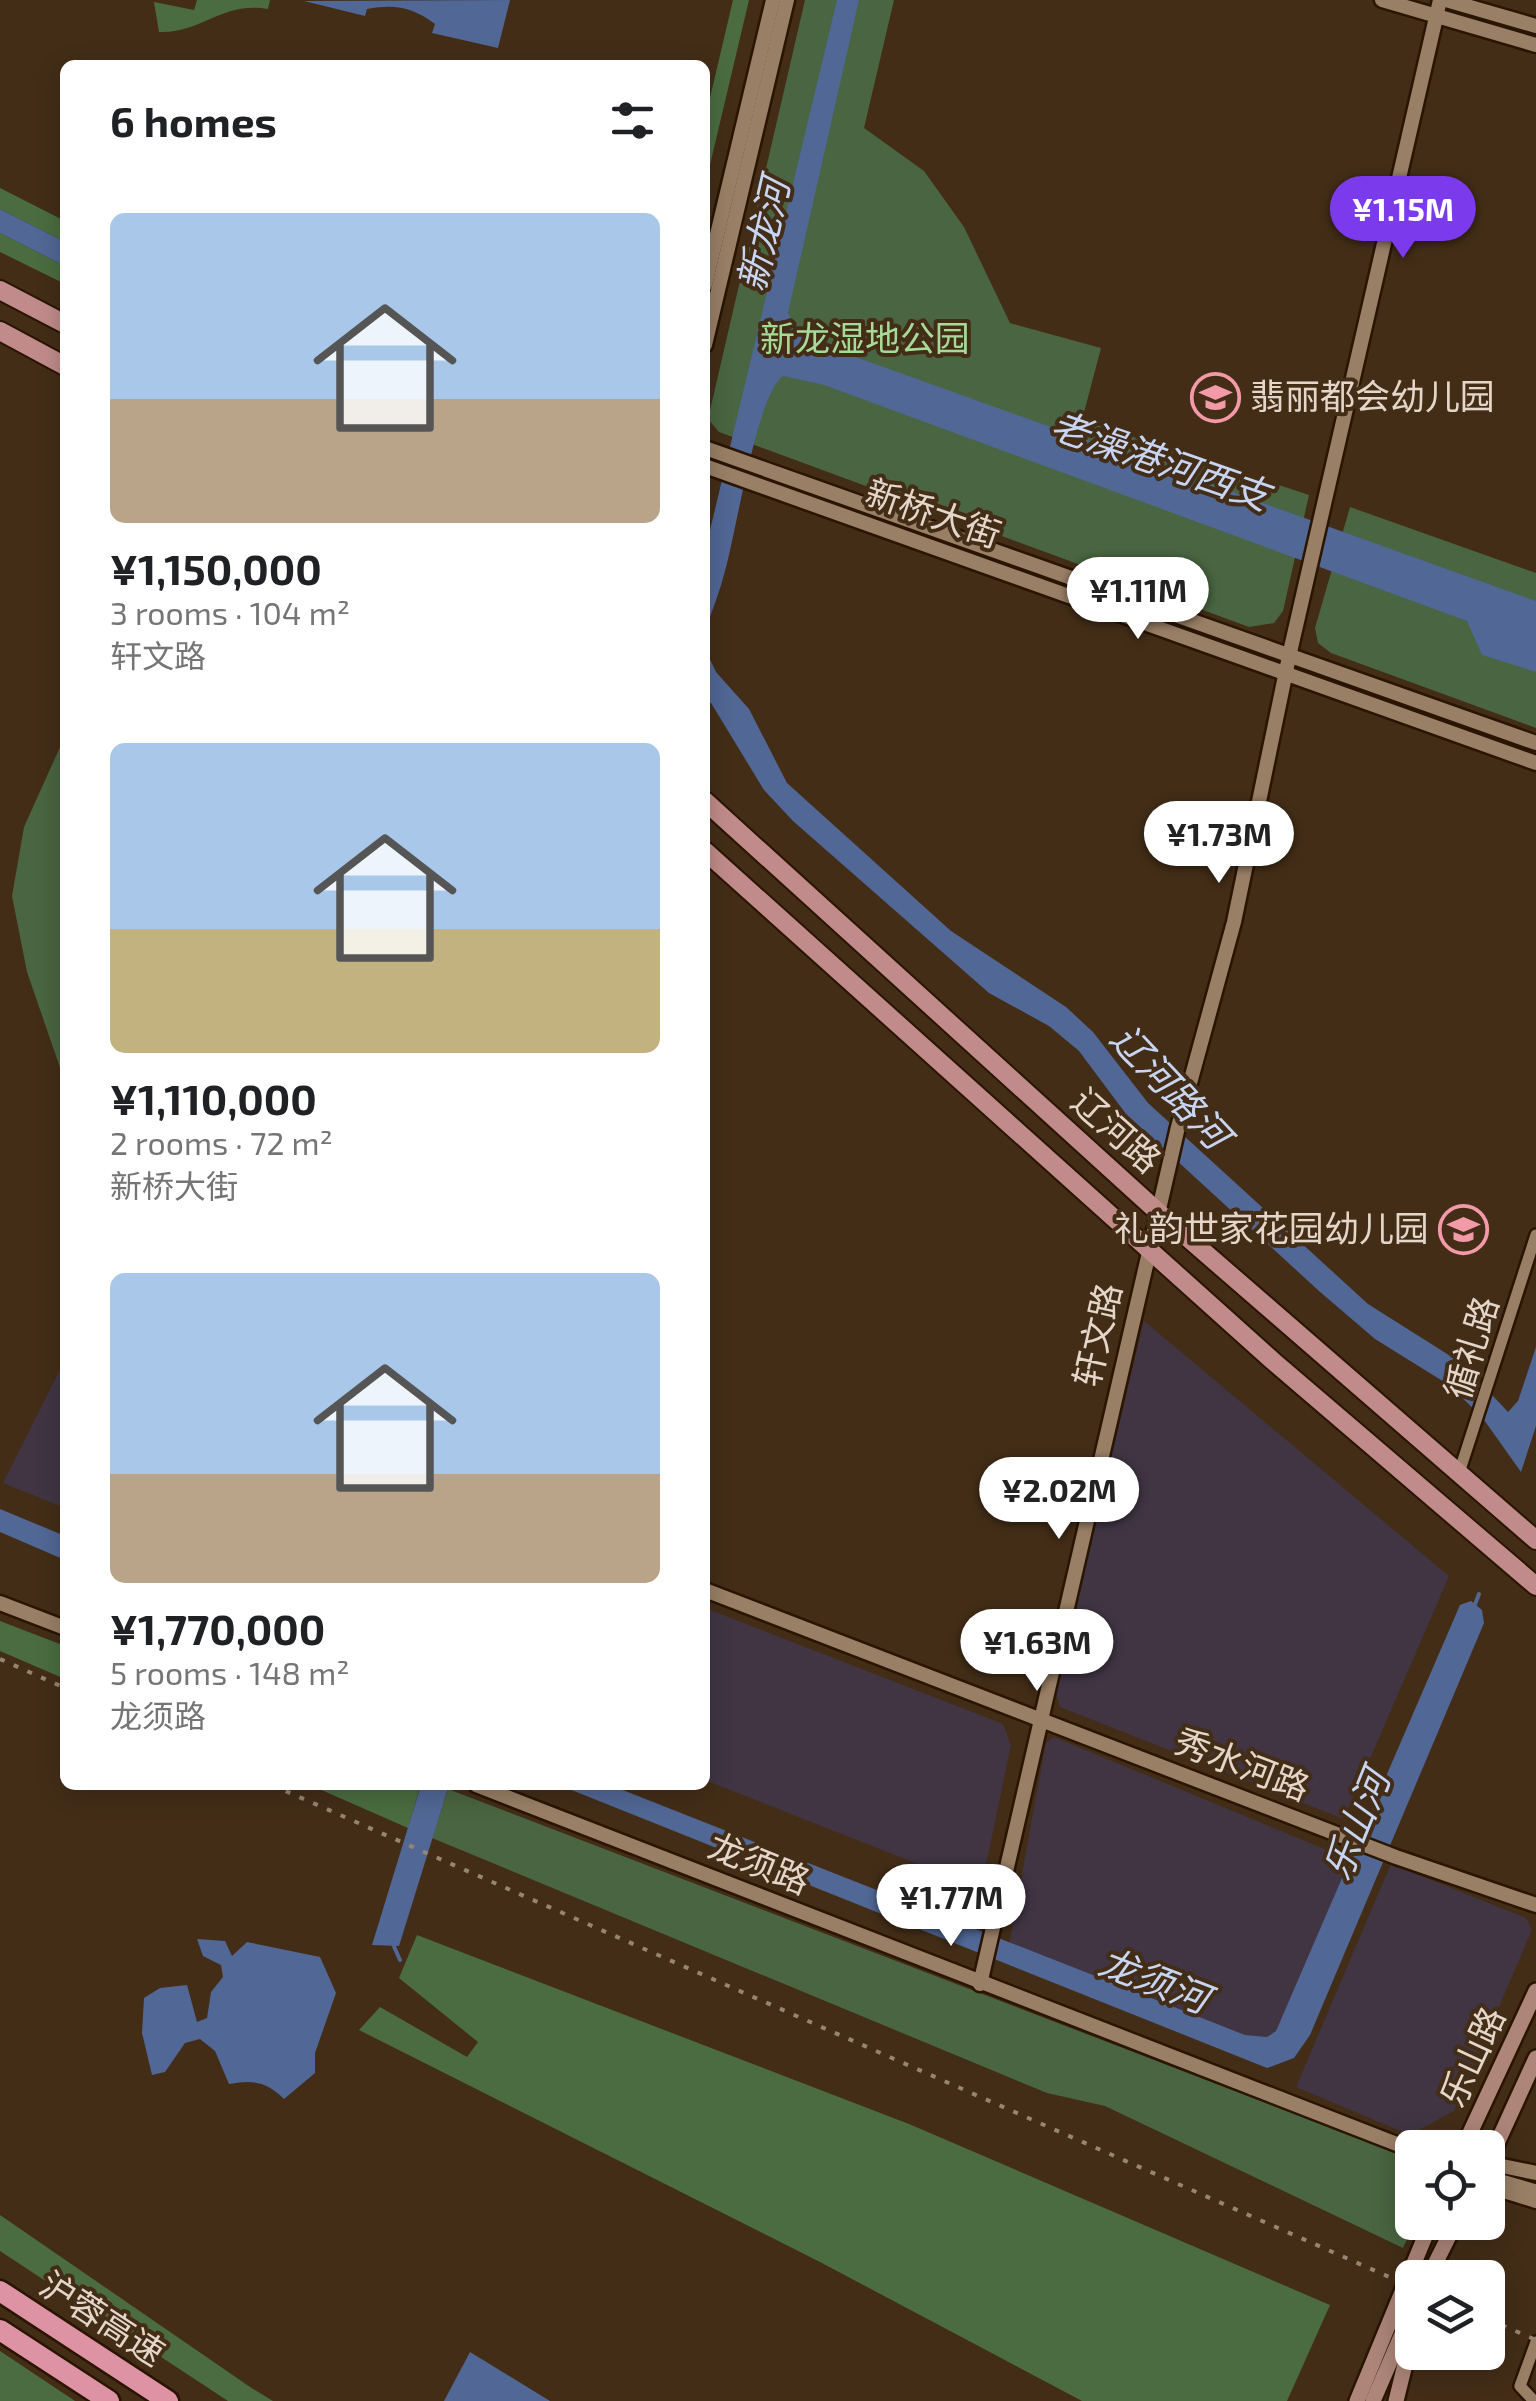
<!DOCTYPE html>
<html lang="en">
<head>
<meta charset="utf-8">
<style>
  body { margin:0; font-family:"Exo 2","Noto Sans SC",sans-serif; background:#f2f2f2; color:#202124; height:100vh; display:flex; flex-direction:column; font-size:38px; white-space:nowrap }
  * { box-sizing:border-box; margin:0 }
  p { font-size:32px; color:#757577 }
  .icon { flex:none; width:55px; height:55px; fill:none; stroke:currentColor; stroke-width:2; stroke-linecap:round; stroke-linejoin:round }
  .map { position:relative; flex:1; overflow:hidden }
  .sheet { position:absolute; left:60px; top:60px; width:650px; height:1730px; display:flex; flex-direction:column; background:#fff; border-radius:15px; box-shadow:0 5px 25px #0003 }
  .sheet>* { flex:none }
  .controls { position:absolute; left:1395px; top:2130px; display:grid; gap:20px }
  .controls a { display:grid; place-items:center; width:110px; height:110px; border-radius:15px; background:#fff; box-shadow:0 5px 25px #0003; font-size:50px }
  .price { position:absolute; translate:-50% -85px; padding:0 22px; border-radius:35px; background:#fff; color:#222; font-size:32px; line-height:65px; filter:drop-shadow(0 2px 5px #0008) }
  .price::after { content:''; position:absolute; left:50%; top:60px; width:30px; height:22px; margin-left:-15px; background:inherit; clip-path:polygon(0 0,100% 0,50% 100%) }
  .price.active { background:#7c3aed; color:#fff }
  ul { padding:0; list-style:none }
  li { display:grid; align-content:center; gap:20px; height:530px; padding:0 50px }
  li span { display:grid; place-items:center; height:310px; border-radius:15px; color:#555 }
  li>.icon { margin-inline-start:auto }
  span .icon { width:180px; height:180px; fill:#fffc; stroke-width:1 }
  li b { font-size:42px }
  h2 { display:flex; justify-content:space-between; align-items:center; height:120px; padding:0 50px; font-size:42px }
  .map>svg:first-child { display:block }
  .commercial { fill:#413544 }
  .green { fill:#496541 }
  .forest { fill:#4a6c40 }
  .water { fill:#516795 }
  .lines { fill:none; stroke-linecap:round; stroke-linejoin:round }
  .stream { stroke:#516795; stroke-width:4 }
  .minor-casing { stroke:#291500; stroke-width:16 }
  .tertiary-casing { stroke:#291500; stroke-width:19 }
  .secondary-casing { stroke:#291500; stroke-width:20 }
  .primary-casing { stroke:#291500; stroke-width:22 }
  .motorway-casing { stroke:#291500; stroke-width:25 }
  .minor { stroke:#997f66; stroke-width:11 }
  .tertiary { stroke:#997f66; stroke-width:14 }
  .secondary { stroke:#ad8579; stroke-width:15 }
  .primary { stroke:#c28b8b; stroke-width:18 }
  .motorway { stroke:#dd93a4; stroke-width:20 }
  .rail { stroke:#978573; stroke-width:4; stroke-dasharray:5 10; stroke-linecap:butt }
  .labels { text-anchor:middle; stroke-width:8; stroke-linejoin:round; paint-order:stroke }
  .park-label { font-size:35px; fill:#a6db97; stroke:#432d17 }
  .poi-label { font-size:35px; fill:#e4d6c9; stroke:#432d17; text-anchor:start }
  .street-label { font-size:35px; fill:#e4d6c9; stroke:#432d17 }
  .water-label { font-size:38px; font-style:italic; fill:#c7d5f2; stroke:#432d17 }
</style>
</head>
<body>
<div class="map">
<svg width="1536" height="2401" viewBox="0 0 1536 2401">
  <rect width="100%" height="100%" fill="#432d17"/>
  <g class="commercial">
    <polygon points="1144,1321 1449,1576 1344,1819 1060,1707 1055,1690"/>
    <polygon points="65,1360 65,1508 3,1483"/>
    <polygon points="705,1608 1003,1724 1011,1745 981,1889 705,1780"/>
    <polygon points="1054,1737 1351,1860 1276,2031 1267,2037 1245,2035 1009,1944 1046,1743"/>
    <polygon points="1391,1864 1526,1918 1532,1930 1454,2111 1410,2135 1296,2087"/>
  </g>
  <g class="green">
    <polygon points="805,0 894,0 864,128 924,171 964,227 1010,323 1101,348 1082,420 1309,495 1283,611 1274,623 1249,627 719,432 708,419"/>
    <polygon points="1350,507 1536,573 1536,728 1331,653 1318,643 1315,628"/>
    <polygon points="65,736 65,1082 27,972 12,896 24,827"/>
    <polygon points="448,1789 1412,2159 1414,2223 1403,2248 1105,2106 1047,2093 432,1838"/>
  </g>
  <g class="forest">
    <path d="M197 0H270L268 9C222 1 200 34 159 32L154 2 194 10Z"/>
    <polygon points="733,0 749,0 705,186 705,119"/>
    <polygon points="0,188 65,221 65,242 0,209"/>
    <polygon points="0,233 65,266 65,284 0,252"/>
    <polygon points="0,1621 65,1646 65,1679 0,1651"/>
    <polygon points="310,1785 414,1785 420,1787 408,1828"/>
    <polygon points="417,1935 909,2124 1330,2305 1287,2401 1082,2401 820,2262 359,2030 380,2007 467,2057 478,2042 399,1978"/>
    <polygon points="0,2215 253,2389 273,2401 228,2401 0,2251"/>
    <polygon points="0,2351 75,2401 0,2401"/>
  </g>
  <g class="water">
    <path d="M510 0 498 48 432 33 435 24C412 7 395 4 367 9L365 16 304 1Z"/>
    <path d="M837 0H859L788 313 797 331 811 341 1536 601V672L1482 655 1467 621 824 385 783 376C757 394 736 533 725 571 720 591 712 611 705 631V551Z"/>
    <polygon points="0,209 65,242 65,266 0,233"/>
    <polygon points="705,649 716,672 749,709 787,783 951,931 1066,1007 1093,1032 1148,1103 1368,1304 1463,1364 1508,1412 1518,1401 1536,1347 1536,1426 1521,1472 1482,1417 1449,1385 1375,1339 1319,1291 1126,1114 1079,1051 1049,1026 989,993 793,821 764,790 711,703 705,700"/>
    <polygon points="0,1509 65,1536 65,1560 0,1532"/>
    <polygon points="1471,1601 1482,1610 1484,1623 1310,2035 1294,2058 1267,2068 559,1785 610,1785 1245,2035 1267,2037 1276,2031 1460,1605"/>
    <polygon points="421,1785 449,1785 399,1946 372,1945"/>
    <path d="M197 1939 225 1941 232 1956 247 1942 320 1957 336 1993 315 2053V2073L284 2099C266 2081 253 2080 229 2084L215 2051 200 2039 185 2043 165 2072 152 2075 142 2033 144 1998 160 1988 187 1985 197 2022 207 2018 211 1992 223 1977 221 1965 203 1956Z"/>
    <polygon points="470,2352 550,2401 444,2401"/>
  </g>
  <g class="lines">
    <g class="stream">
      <polyline points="1474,1607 1479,1594"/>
      <polyline points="392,1942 400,1960"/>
    </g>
    <defs>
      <g id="minor">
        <polyline points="1458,1476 1536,1235"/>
        <polyline points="1488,2176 1536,2190"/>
        <polyline points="1534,2401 1520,2386 1536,2342"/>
      </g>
      <g id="tertiary">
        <polyline points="1382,0 1536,45"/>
        <polyline points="1446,0 1536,26"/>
        <polyline points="705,285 773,0"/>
        <polyline points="705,345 787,0"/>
        <polyline points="705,448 1536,743"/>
        <polyline points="705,466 1536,763"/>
        <polyline points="705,1590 1396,1857 1536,1905"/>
        <polyline points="0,1603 65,1628"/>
        <polyline points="476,1785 1412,2150"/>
        <polyline points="980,1984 1178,1127 1234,922 1290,652 1440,0"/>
        <polyline points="1488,2163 1536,2173"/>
        <polyline points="1488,2186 1536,2201"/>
      </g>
      <g id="secondary">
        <polyline points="1463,2148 1536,1991"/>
        <polyline points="1488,2163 1536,2058"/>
        <polyline points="1428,2278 1456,2222"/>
        <polyline points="1357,2401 1431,2222"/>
        <polyline points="1373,2401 1412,2311"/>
        <polyline points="1396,2401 1412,2336"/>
      </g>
      <g id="primary">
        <polyline points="0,290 65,324"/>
        <polyline points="0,331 65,366"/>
        <polyline points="705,801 1158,1212 1536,1540"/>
        <polyline points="705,851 1273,1361 1536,1586"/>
      </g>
      <g id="motorway">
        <polyline points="0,2291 168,2401"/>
        <polyline points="0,2330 109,2401"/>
      </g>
    </defs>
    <use href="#minor" class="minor-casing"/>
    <use href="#tertiary" class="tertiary-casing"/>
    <use href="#secondary" class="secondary-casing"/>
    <use href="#primary" class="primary-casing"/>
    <use href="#motorway" class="motorway-casing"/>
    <use href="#minor" class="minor"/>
    <use href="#tertiary" class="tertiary"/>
    <use href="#secondary" class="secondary"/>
    <use href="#primary" class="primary"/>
    <use href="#motorway" class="motorway"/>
    <g class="rail">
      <polyline points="0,1659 65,1688"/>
      <polyline points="272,1785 1412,2287"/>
      <polyline points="1488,2319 1536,2340"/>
    </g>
  </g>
  <defs>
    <symbol id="school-ring" viewBox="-11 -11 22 22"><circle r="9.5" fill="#432d17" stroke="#f39aa9" stroke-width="1.5"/><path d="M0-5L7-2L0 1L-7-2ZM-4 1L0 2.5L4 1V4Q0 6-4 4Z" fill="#f39aa9"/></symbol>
  </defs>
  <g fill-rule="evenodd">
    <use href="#school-ring" x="1188" y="370" width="55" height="55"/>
    <use href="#school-ring" x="1436" y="1202" width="55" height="55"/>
  </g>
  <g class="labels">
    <g class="park-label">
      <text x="865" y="351">新龙湿地公园</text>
    </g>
    <g class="poi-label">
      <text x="1250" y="409">翡丽都会幼儿园</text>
      <text x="1429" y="1241" text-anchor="end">礼韵世家花园幼儿园</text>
    </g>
    <g class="street-label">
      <text transform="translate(933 514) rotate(19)" y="12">新桥大街</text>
      <text transform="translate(1116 1131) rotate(42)" y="12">辽河路</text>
      <text transform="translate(1098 1335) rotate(-77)" y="12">轩文路</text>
      <text transform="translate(1472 1348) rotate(-73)" y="12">循礼路</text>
      <text transform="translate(1242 1765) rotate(21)" y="12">秀水河路</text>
      <text transform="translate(759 1864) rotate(22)" y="12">龙须路</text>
      <text transform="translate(1473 2057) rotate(-65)" y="12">乐山路</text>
      <text transform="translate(102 2319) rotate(33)" y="12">沪蓉高速</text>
    </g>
    <g class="water-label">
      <text transform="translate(764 235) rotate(-77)" y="13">新龙河</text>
      <text transform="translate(1160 461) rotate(19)" y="13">老澡港河西支</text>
      <text transform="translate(1170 1087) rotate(47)" y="13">辽河路河</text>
      <text transform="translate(1357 1825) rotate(-68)" y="13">乐山河</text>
      <text transform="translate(1154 1981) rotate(21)" y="13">龙须河</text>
    </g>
  </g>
</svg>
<div class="controls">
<a><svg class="icon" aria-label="locate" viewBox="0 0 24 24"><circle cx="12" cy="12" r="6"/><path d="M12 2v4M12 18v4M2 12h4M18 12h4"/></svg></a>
<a><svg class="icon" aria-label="layers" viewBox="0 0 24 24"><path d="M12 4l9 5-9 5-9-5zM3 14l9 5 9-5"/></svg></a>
</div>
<b class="price active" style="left:1403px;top:261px">¥1.15M</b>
<b class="price" style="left:1138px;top:642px">¥1.11M</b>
<b class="price" style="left:1219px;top:886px">¥1.73M</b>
<b class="price" style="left:1059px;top:1542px">¥2.02M</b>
<b class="price" style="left:1037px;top:1694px">¥1.63M</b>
<b class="price" style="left:951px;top:1949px">¥1.77M</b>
<section class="sheet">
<h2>6 homes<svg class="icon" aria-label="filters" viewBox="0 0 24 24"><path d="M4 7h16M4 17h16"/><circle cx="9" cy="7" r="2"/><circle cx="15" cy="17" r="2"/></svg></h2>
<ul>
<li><span style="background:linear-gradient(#a9c7e8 60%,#b9a48a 0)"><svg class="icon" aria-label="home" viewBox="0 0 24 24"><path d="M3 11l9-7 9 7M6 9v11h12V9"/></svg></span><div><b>¥1,150,000</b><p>3 rooms · 104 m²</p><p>轩文路</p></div></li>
<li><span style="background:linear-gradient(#a9c7e8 60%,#c2b280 0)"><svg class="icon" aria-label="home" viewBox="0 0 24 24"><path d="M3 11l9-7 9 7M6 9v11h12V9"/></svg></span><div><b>¥1,110,000</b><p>2 rooms · 72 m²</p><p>新桥大街</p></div></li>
<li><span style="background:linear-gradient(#a9c7e8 65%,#b9a48a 0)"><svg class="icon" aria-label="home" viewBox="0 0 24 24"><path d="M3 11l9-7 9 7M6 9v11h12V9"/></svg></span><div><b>¥1,770,000</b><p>5 rooms · 148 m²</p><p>龙须路</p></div></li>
</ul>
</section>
</div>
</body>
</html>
